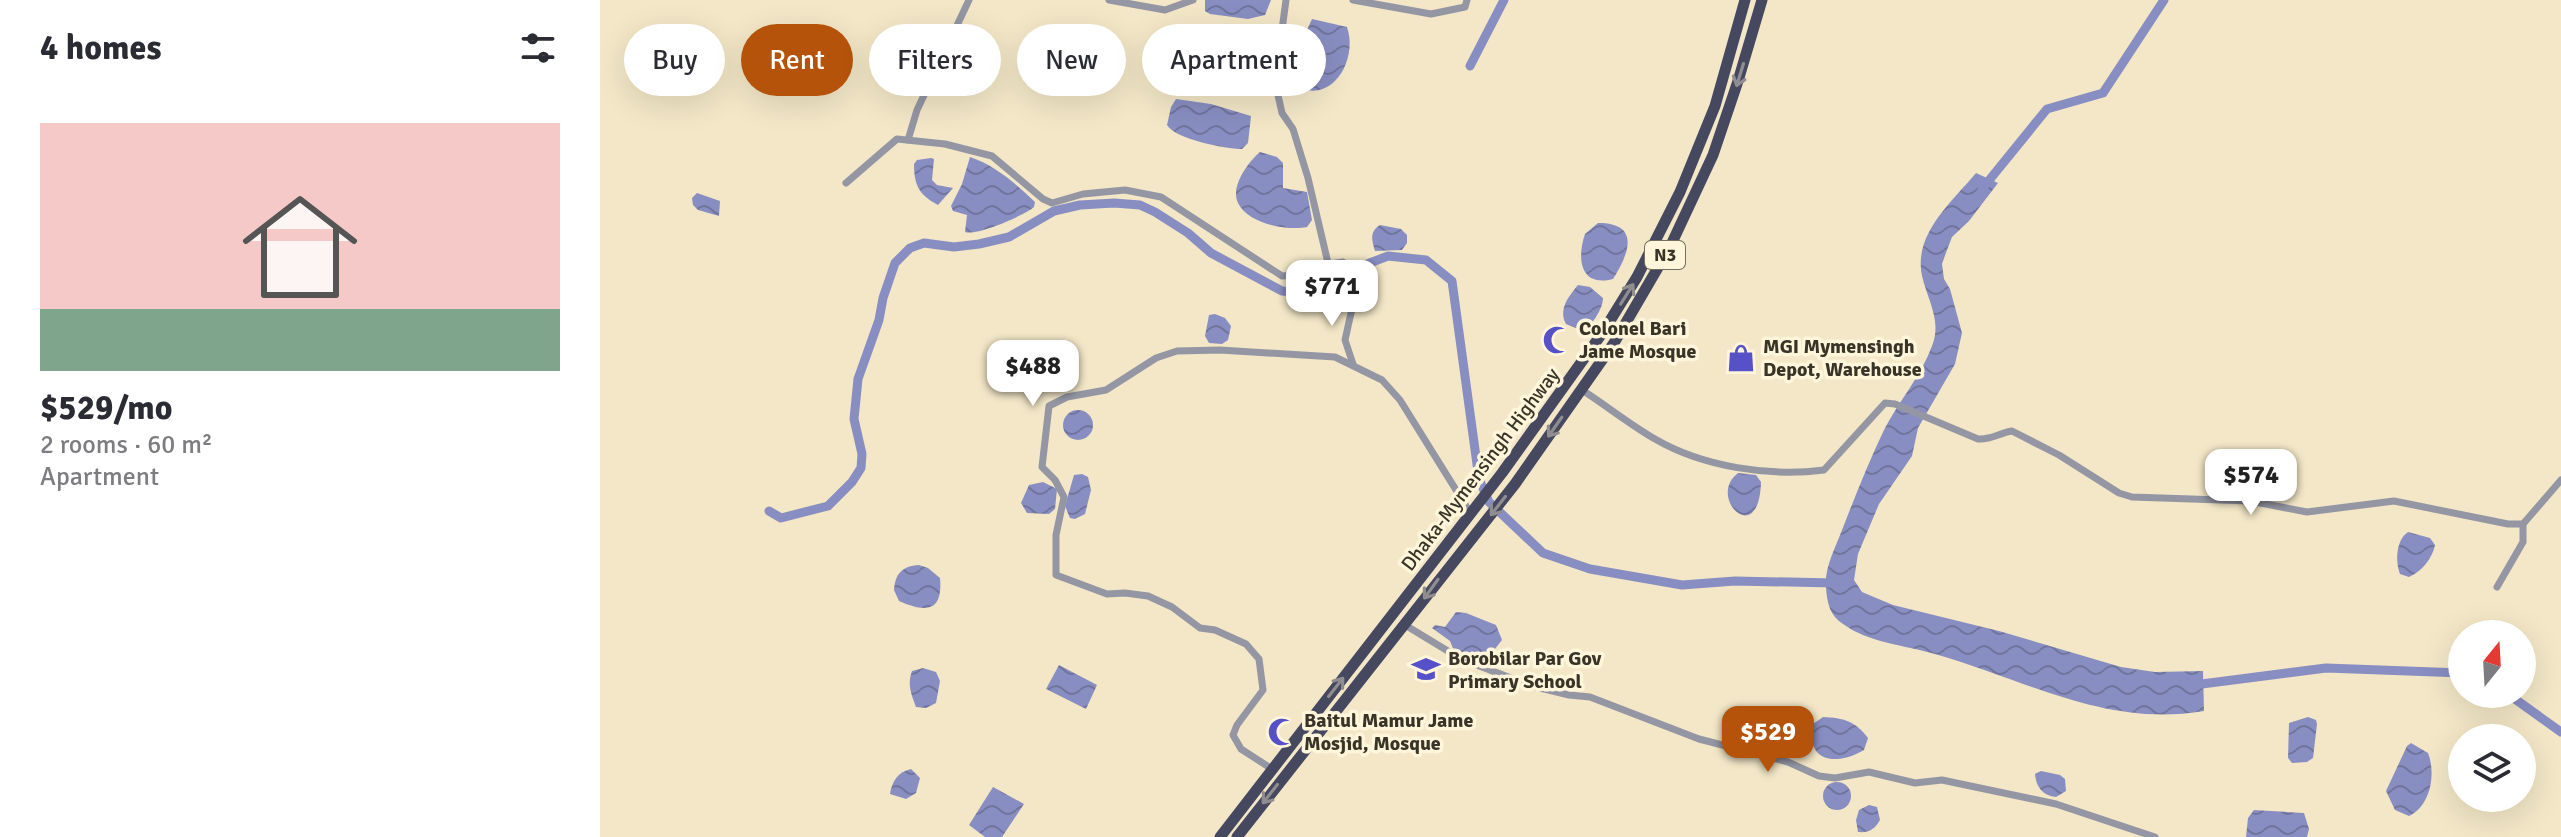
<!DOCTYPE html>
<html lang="en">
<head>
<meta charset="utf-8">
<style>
  body { margin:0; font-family:Signika,sans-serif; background:#f7f7f7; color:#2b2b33; height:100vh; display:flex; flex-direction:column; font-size:30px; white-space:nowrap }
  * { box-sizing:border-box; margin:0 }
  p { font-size:26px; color:#7c7c81 }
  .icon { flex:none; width:44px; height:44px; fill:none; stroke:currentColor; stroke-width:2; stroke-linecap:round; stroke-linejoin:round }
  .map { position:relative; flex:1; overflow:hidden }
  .sheet { display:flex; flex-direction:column; background:#fff; width:600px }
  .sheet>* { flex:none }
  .top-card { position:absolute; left:24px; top:24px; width:760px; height:72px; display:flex; gap:16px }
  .needle { width:52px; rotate:18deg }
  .tools { position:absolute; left:1848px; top:620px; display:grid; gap:16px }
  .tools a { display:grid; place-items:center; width:88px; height:88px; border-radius:50%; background:#fff; box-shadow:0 8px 32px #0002; font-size:40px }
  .price { position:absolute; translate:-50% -68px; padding:0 18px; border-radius:16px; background:#fff; color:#222; font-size:26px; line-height:52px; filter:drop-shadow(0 2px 4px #0008) }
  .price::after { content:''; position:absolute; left:50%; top:48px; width:24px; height:18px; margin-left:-12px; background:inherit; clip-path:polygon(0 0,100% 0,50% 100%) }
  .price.on { background:#b45309; color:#fff }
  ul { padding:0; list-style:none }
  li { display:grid; align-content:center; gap:16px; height:424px; padding:0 40px }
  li+li { border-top:2px solid #e1e1e2 }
  li span { display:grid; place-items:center; height:248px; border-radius:0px; color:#555 }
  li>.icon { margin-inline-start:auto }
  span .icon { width:144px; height:144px; fill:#fffc; stroke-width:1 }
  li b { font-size:34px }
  h2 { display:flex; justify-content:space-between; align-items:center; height:96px; padding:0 40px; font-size:34px }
  .tag { padding:0 28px; border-radius:36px; background:#fff; box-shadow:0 8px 32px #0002; font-size:28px; line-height:72px }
  .tag.on { background:#b45309; color:#fff }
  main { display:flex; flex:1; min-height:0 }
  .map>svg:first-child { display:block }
  .water { fill:url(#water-waves) }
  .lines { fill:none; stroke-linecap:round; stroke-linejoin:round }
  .canal { stroke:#898ec2; stroke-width:9 }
  .minor { stroke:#9496a4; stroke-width:7 }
  .trunk { stroke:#464860; stroke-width:11 }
  .oneway { stroke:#908d91 }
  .labels { text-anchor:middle; stroke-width:7; stroke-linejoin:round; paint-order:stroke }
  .shield { fill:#fef5da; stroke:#736e5d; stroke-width:2 }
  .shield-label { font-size:18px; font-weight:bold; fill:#383427 }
  .poi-label { font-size:20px; font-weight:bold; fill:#383427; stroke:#fef5da; text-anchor:start }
  .street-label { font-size:20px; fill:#383427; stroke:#fef5da }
</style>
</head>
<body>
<main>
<section class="sheet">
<h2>4 homes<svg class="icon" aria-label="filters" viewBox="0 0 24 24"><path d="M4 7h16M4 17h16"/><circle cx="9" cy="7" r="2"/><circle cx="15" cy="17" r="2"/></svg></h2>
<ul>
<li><span style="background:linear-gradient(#f6c9c9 75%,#7fa58c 0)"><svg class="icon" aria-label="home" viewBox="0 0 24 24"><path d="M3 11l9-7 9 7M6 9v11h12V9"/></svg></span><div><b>$529/mo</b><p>2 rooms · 60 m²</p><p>Apartment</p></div></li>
</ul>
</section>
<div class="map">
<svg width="1961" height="837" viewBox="0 0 1961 837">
  <defs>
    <pattern id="water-waves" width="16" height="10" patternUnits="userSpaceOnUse" patternTransform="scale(2)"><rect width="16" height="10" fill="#898ec2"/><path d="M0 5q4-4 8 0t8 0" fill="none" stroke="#71759e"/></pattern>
  </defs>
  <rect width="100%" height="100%" fill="#f3e7c7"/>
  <g class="water">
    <polygon points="605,0 671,0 665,15 648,19 610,14 605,11"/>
    <path d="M712 19 747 27C759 61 729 111 690 82L698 49Z"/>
    <path d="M576 99 611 104 651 116 648 143 642 149C625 149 575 139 567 125L571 107Z"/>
    <path d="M660 152 677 157 683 163V188L707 192 712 220 707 227C687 231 648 224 638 203 630 187 648 162 660 152Z"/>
    <path d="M370 157C395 165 416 184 435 202L434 207C425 215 377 236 365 232L367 215 353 211 351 206 362 184Z"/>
    <path d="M331 158 334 159 332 180 337 185 353 188 338 205C319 195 314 185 314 164L317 160Z"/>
    <path d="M1376 173 1398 183 1369 221 1352 237 1347 250 1342 264 1344 279 1350 289 1362 333 1355 364 1318 428 1312 456 1279 504 1258 554 1254 580 1262 592 1293 605 1399 631 1521 667 1555 672 1603 671 1604 711C1507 728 1426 680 1335 654 1305 645 1269 643 1243 624 1230 616 1227 603 1226 588 1224 568 1235 549 1242 530 1255 497 1268 463 1284 430 1299 401 1321 376 1332 346 1342 321 1328 301 1322 276 1313 234 1352 202 1376 173Z"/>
    <polygon points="97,193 120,201 119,216 98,210 93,205 92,198"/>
    <path d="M998 223C1041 223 1029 254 1013 279 979 288 977 257 985 234Z"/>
    <path d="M780 225 801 229 807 235V243L802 250 775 251C772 240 769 232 780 225Z"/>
    <path d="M978 285 990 287 1003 298C1003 309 992 325 983 331L966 324C958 309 969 296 978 285Z"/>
    <polygon points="615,314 625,318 631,326 628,340 622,344 609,343 605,336 609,315"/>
    <circle cx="478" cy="425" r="15"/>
    <path d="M1138 473 1156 475 1161 482C1159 550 1106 497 1138 473Z"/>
    <polygon points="482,474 488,477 491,490 485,514 475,519 470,518 465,506 474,475"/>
    <polygon points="443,482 457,489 455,509 449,514 427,513 421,503 429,485"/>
    <path d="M1808 532 1830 538 1835 545C1832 559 1822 571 1809 577L1800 574C1795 561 1796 540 1808 532Z"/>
    <path d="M319 565 328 568 340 578C343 612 326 613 299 601L294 590C295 574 302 566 319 565Z"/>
    <polygon points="856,612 866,613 896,625 902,640 887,659 878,660 859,654 854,651 850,641 832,628 835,625 845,627"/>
    <polygon points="459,665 497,685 486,709 446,689"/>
    <path d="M323 668 336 672 340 681 336 703 326 708 316 707C311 694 307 684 312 671Z"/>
    <path d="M1223 717C1244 718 1255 721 1268 738L1264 750C1237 766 1205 763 1213 724Z"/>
    <polygon points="1708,717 1716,720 1717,724 1713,758 1707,762 1692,763 1688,758 1689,723"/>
    <path d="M1811 743 1828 753C1836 773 1831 806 1809 816L1795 810 1786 791 1807 746Z"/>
    <path d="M311 769 320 778 316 793 306 799 290 794C292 781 298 772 311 769Z"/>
    <path d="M1441 771 1460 775 1465 779 1466 791 1456 797C1443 796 1436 787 1435 774Z"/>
    <circle cx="1237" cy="796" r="14"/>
    <polygon points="393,787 424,804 402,837 385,837 369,825"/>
    <path d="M1269 805 1277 807 1280 820C1275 829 1269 833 1258 832L1256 820 1259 810Z"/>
    <polygon points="1654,810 1704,813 1709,829 1707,837 1646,837 1648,818"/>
  </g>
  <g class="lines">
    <g class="canal">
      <polyline points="870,66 904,0"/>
      <polyline points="1382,189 1447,109 1503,93 1564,0"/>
      <polyline points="169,511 181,518 228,506 252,482 261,468 262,454 254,419 258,379 279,320 283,298 295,263 310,248 324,243 354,247 379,244 409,237 454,211 480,205 514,203 540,205 555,212 588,233 611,253 682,291 709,294 746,272 788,256 826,260 852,281 879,479 889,502 943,553 990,569 1082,585 1135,581 1235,583"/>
      <polyline points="1594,685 1726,668 1862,673"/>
      <polyline points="1908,694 1961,732"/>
    </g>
    <g class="minor">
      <polyline points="509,0 565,10 593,0"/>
      <polyline points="686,0 675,82 682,113 693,129 708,178 728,263"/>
      <polyline points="753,0 831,14 865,7 867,0"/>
      <polyline points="308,140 317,110 369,0"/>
      <path d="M246 183 297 139 345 144 392 156 443 199 452 203 483 194 525 190 561 197 682 276C704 276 722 264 743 262L753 304 745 340 753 364"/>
      <path d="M982 390C1007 406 1029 424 1055 439 1103 467 1170 477 1224 470L1285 403 1295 404 1378 439C1392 440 1399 433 1412 431L1459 455 1519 493 1532 497 1650 501 1707 512 1794 501 1908 524H1923L1961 480"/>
      <polyline points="1897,587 1923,542 1923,524"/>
      <polyline points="805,625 861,659 932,686 969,695 990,697 1099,739 1188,762 1219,776 1235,778 1269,772 1315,783 1342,780 1456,804 1555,837"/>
      <polyline points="672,769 641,749 633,735 637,725 663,690 659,659 646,644 615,630 600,628 572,607 548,596 525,593 507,594 456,575 456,535 464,497 455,480 442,467 449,406 467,397 506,390 556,358 577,351 620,350 735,357 782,380 800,400 871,514"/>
    </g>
    <g class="trunk">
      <polyline points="620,837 902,473 1003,332 1037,277 1080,192 1115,106 1145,0"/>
      <polyline points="637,837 915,484 1014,343 1070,247 1113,155 1138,81 1162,0"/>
    </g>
  </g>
  <defs><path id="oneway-shaft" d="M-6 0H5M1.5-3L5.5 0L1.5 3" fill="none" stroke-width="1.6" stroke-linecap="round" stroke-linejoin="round" transform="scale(2)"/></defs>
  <g class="oneway">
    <use href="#oneway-shaft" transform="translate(1140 75) rotate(107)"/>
    <use href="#oneway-shaft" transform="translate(1027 294) rotate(-58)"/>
    <use href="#oneway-shaft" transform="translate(955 427) rotate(125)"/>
    <use href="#oneway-shaft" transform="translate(898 506) rotate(128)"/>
    <use href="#oneway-shaft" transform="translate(831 589) rotate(126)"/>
    <use href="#oneway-shaft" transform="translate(736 687) rotate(-52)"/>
    <use href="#oneway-shaft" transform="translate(670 794) rotate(128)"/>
  </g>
  <defs>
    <symbol id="mosque-bare" viewBox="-9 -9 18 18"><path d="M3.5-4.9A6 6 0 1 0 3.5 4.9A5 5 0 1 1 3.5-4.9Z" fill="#5751c9" stroke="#fef5da" stroke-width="2.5" paint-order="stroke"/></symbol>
    <symbol id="shop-bare" viewBox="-9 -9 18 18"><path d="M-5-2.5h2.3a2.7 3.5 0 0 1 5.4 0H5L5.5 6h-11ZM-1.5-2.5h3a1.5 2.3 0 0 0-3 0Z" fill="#5751c9" stroke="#fef5da" stroke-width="2.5" paint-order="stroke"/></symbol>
    <symbol id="school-bare" viewBox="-9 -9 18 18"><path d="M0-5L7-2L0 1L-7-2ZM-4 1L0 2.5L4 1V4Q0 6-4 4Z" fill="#5751c9" stroke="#fef5da" stroke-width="2.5" paint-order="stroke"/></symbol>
  </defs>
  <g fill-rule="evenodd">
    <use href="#mosque-bare" x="937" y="320" width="40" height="40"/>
    <use href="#shop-bare" x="1121" y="338" width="40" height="40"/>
    <use href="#school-bare" x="806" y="649" width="40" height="40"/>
    <use href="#mosque-bare" x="662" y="712" width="40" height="40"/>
  </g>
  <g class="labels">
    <rect class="shield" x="1045" y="241" width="40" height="28" rx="6"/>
    <g class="shield-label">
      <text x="1065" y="261">N3</text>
    </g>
    <g class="poi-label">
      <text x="979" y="335">Colonel Bari<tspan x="979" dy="23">Jame Mosque</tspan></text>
      <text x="1163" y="353">MGI Mymensingh<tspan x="1163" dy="23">Depot, Warehouse</tspan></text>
      <text x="848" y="665">Borobilar Par Gov<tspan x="848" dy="23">Primary School</tspan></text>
      <text x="704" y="727">Baitul Mamur Jame<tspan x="704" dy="23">Mosjid, Mosque</tspan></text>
    </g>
    <g class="street-label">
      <text transform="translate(880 469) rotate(-53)" y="7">Dhaka-Mymensingh Highway</text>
    </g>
  </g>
</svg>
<div class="tools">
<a><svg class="needle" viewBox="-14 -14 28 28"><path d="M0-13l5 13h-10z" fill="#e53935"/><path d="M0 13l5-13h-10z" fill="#7c7c81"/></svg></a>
<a><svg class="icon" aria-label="layers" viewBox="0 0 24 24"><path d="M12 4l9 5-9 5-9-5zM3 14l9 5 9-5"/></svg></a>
</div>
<b class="price" style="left:732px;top:328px">$771</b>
<b class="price" style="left:433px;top:408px">$488</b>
<b class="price" style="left:1651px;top:517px">$574</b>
<b class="price on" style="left:1168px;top:774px">$529</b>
<div class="top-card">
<a class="tag">Buy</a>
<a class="tag on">Rent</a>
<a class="tag">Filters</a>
<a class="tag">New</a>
<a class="tag">Apartment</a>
</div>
</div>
</main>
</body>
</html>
